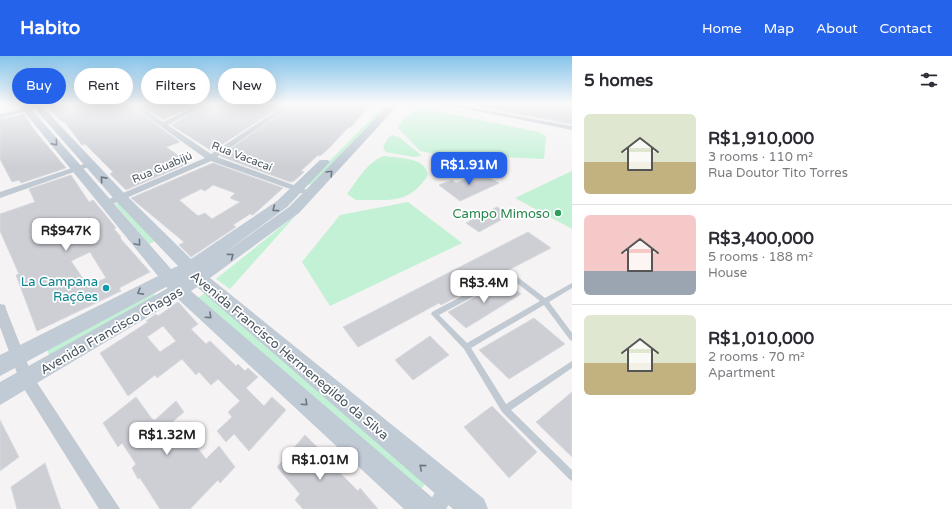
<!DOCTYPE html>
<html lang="en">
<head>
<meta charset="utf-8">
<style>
  body { margin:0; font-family:"Varela Round",sans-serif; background:#f2f2f3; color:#2b2b33; height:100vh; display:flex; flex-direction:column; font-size:15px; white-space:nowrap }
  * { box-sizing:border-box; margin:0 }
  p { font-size:13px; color:#7c7c81 }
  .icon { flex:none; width:22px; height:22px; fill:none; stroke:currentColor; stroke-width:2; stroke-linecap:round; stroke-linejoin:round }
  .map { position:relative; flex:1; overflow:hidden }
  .side { display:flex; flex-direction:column; background:#fff; width:380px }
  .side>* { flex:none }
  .hud { position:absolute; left:12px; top:12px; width:380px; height:36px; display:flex; gap:8px }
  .price { position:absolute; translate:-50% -34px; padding:0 9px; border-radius:8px; background:#fff; color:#222; font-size:13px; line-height:26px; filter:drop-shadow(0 1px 2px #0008) }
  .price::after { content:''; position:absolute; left:50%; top:24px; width:12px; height:9px; margin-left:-6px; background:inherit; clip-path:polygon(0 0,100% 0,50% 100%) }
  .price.current { background:#2563eb; color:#fff }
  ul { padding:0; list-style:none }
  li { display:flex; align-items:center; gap:12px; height:100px; padding:0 12px }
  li+li { border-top:1px solid #e1e1e2 }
  li span { display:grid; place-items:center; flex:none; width:112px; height:80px; border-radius:6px; color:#555 }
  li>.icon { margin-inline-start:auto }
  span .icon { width:48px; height:48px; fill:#fffc; stroke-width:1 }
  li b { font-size:17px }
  h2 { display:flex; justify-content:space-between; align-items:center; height:48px; padding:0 12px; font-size:17px }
  .pill { padding:0 14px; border-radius:18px; background:#fff; box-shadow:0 4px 16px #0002; font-size:14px; line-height:36px }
  .pill.current { background:#2563eb; color:#fff }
  header { display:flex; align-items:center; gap:24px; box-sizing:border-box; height:56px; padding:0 20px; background:#2563eb; color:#fff }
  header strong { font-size:19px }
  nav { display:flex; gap:22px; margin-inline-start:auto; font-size:14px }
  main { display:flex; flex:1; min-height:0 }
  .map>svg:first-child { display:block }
  .green { fill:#c3f1d5 }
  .building { fill:#cdcfd5; stroke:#d7d9de; fill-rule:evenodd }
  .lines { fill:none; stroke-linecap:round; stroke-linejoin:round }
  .lane { fill:#c1cad2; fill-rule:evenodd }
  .street { fill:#c1cad2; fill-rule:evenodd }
  .secondary { fill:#c1cbd6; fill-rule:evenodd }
  .oneway { stroke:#6e7984 }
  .leisure-dot { fill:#2e9e5b; stroke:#fff; stroke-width:1.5 }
  .culture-dot { fill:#0f9aa8; stroke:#fff; stroke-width:1.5 }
  .labels { text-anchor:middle; stroke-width:3.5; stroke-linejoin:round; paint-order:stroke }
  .far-street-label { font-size:11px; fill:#4a5661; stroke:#fff }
  .leisure-label { font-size:13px; fill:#27864d; stroke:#fff; text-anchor:end }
  .culture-label { font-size:13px; fill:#0d838f; stroke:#fff; text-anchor:end }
  .street-label { font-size:13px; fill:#4a5661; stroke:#fff }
</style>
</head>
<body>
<header>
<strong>Habito</strong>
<nav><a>Home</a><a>Map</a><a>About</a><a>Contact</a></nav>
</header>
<main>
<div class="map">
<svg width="572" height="453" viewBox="0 0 572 453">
  <rect width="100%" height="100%" fill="#f5f3f3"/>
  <g class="green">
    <polygon points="387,47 391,47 312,129 307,128"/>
    <path d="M426 53 539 76 546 80 544 103 505 101 477 117 465 111 462 113 435 98 420 95 398 72C404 60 412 54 426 53Z"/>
    <polygon points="392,79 399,81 421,99 420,100 414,101 386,96 383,91 387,83"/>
    <path d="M384 100C399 102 425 101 428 119 408 150 389 143 356 144L347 138C357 125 368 105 384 100Z"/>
    <polygon points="572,115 572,173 515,142"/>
    <polygon points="120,146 155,185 149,188 115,148"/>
    <polygon points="408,146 462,187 330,250 302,206 340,159"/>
    <polygon points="296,159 230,233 216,223"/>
    <polygon points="153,236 156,241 49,299 47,293"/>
    <polygon points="205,237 427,424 418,439 195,244"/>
  </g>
  <g class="building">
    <polygon points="67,47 75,47 80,51 102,47 127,47 180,86 166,91 189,107 126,134 110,118 113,116 85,88 82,89 64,65 62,66 48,51"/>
    <polygon points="137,47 200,47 163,64"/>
    <polygon points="211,47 286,47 212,95 171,69"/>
    <polygon points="296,47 372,47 351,71 349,71 327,94 320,100 318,99 301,115 304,116 294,125 290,126 220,100"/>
    <polygon points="479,47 548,47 558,49 572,53 572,68 479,51"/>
    <polygon points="24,58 35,75 66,112 21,127 19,124 12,126 0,103 0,63"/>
    <path d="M213 107 283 132 253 159 250 158 233 169 236 171 191 201 179 189 184 186 131 142ZM213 129 235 137 230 142 240 146 212 163 205 157 198 160 179 144 201 133 205 135Z"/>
    <polygon points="481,117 499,127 460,145 439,129 452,124 456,127"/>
    <path d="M71 119 89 146 93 144 99 151 116 172 114 173 121 181 120 182 150 216 119 232 121 235 37 275 16 219 19 218 0 175V158L35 146 29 133ZM90 196 106 222 88 230 71 205Z"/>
    <polygon points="497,151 510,159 479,176 466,167"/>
    <polygon points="528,176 551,192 441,249 439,247 358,291 343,271"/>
    <polygon points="504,225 521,238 466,272 448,256"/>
    <path d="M178 246 198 268 191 273 206 288 210 285 236 310 238 308 245 315 248 312 258 321 246 332 264 350 272 341 286 354 249 395 234 378 226 386 217 375 232 361 228 356 240 345 218 323 211 329 199 316 196 319 182 303 157 322 155 319 128 340 100 297 148 266 146 265 156 258 158 260ZM163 270 176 285 160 296 147 281Z"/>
    <polygon points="534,262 565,288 509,323 479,294"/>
    <polygon points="430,280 449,299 413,324 395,304"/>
    <polygon points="572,336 572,401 536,366"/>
    <polygon points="136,341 152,363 155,364 176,345 184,356 171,367 185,385 189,381 206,403 219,390 235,411 220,427 218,424 190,453 160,453 140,422 138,423 132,412 136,408 122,387 118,391 103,367"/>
    <polygon points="492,350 537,396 509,422 464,371"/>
    <polygon points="0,364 19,401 0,415"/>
    <polygon points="305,379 325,399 324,401 358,435 360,432 378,453 303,453 295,444 300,438 277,411"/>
    <polygon points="45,407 61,453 17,453 11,431"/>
  </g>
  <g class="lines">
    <path class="lane" d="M507 216H511L545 242 572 227V232L549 246 572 277V285L570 284 544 249 471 292 506 348 572 305V312L511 354 572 414V425L569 423 502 356 464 293 431 258 432 256ZM509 221 540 245 467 287 439 259Z"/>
    <g class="street">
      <polygon points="128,47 135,47 163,66 203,47 210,47 168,69 211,98 288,47 295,47 217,101 315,137 313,139 307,139 211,105 108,150 102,150 102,146 205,102"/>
      <polygon points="436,47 447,47 572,70 572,74"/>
      <polygon points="558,47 572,48 572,52 559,48"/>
      <polygon points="38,49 41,51 40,52 0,62 0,58"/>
      <polygon points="87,107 90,107 94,109 0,142 0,136"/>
      <polygon points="0,248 5,249 6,253 32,319 120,453 99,453 21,328 0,271"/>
      <polygon points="449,423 456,425 458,432 446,453 425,453 442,425"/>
    </g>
    <polygon class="secondary" points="17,47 26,47 171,213 178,210 115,144 30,47 39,47 125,138 191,203 277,145 320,104 328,104 330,106 328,108 287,151 220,200 289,151 391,47 400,47 299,157 210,222 484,443 488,453 453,453 197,231 191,235 434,443 438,453 404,453 178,243 0,349 0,326 168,232 166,231 0,320 0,299 158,220"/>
  </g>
  <defs><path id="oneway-chevron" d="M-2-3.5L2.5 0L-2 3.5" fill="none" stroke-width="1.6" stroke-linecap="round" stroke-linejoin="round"/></defs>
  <g class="oneway">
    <use href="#oneway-chevron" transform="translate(55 87) rotate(49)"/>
    <use href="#oneway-chevron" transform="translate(330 117) rotate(-46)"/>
    <use href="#oneway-chevron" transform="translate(103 123) rotate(-132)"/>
    <use href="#oneway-chevron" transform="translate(275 153) rotate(143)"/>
    <use href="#oneway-chevron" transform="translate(138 187) rotate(50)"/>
    <use href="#oneway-chevron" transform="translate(231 200) rotate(-36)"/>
    <use href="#oneway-chevron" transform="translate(140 236) rotate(152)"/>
    <use href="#oneway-chevron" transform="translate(209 260) rotate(42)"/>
    <use href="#oneway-chevron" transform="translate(305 347) rotate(42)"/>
    <use href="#oneway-chevron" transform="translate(422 411) rotate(-140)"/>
  </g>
  <linearGradient id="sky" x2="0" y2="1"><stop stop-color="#85c3ea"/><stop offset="0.43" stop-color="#fafafa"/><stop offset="1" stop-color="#fafafa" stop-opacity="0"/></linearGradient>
  <rect width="572" height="110" fill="url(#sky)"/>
  <circle class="leisure-dot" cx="558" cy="157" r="4"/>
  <circle class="culture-dot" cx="106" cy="232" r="4"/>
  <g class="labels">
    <g class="far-street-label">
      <text transform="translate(242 100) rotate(21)" y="4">Rua Vacacaí</text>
      <text transform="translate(162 111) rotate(-23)" y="4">Rua Guabijú</text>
    </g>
    <g class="leisure-label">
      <text x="550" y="162">Campo Mimoso</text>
    </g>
    <g class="culture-label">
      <text x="98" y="230">La Campana<tspan x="98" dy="15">Rações</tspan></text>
    </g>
    <g class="street-label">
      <text transform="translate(111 274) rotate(-30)" y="5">Avenida Francisco Chagas</text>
      <text transform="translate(290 299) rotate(40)" y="5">Avenida Francisco Hermenegildo da Silva</text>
    </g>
  </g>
</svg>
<b class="price current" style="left:469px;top:130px">R$1.91M</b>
<b class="price" style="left:66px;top:196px">R$947K</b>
<b class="price" style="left:484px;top:248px">R$3.4M</b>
<b class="price" style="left:167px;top:400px">R$1.32M</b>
<b class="price" style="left:320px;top:425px">R$1.01M</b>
<div class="hud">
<a class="pill current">Buy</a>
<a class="pill">Rent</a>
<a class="pill">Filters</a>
<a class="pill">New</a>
</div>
</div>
<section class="side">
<h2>5 homes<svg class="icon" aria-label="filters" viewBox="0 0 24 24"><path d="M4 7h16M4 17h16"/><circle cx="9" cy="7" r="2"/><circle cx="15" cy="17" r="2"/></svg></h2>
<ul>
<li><span style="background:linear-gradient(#dfe7d0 60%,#c2b280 0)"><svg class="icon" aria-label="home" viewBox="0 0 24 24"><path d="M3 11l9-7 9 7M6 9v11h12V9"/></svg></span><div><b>R$1,910,000</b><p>3 rooms · 110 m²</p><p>Rua Doutor Tito Torres</p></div></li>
<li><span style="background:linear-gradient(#f6c9c9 70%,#9aa5b1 0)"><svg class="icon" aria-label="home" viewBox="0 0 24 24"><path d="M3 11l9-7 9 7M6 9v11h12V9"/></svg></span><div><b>R$3,400,000</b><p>5 rooms · 188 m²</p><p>House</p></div></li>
<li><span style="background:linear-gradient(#dfe7d0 60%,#c2b280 0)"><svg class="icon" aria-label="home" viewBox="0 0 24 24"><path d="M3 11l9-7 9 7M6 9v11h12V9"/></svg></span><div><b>R$1,010,000</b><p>2 rooms · 70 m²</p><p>Apartment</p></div></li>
</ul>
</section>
</main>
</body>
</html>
